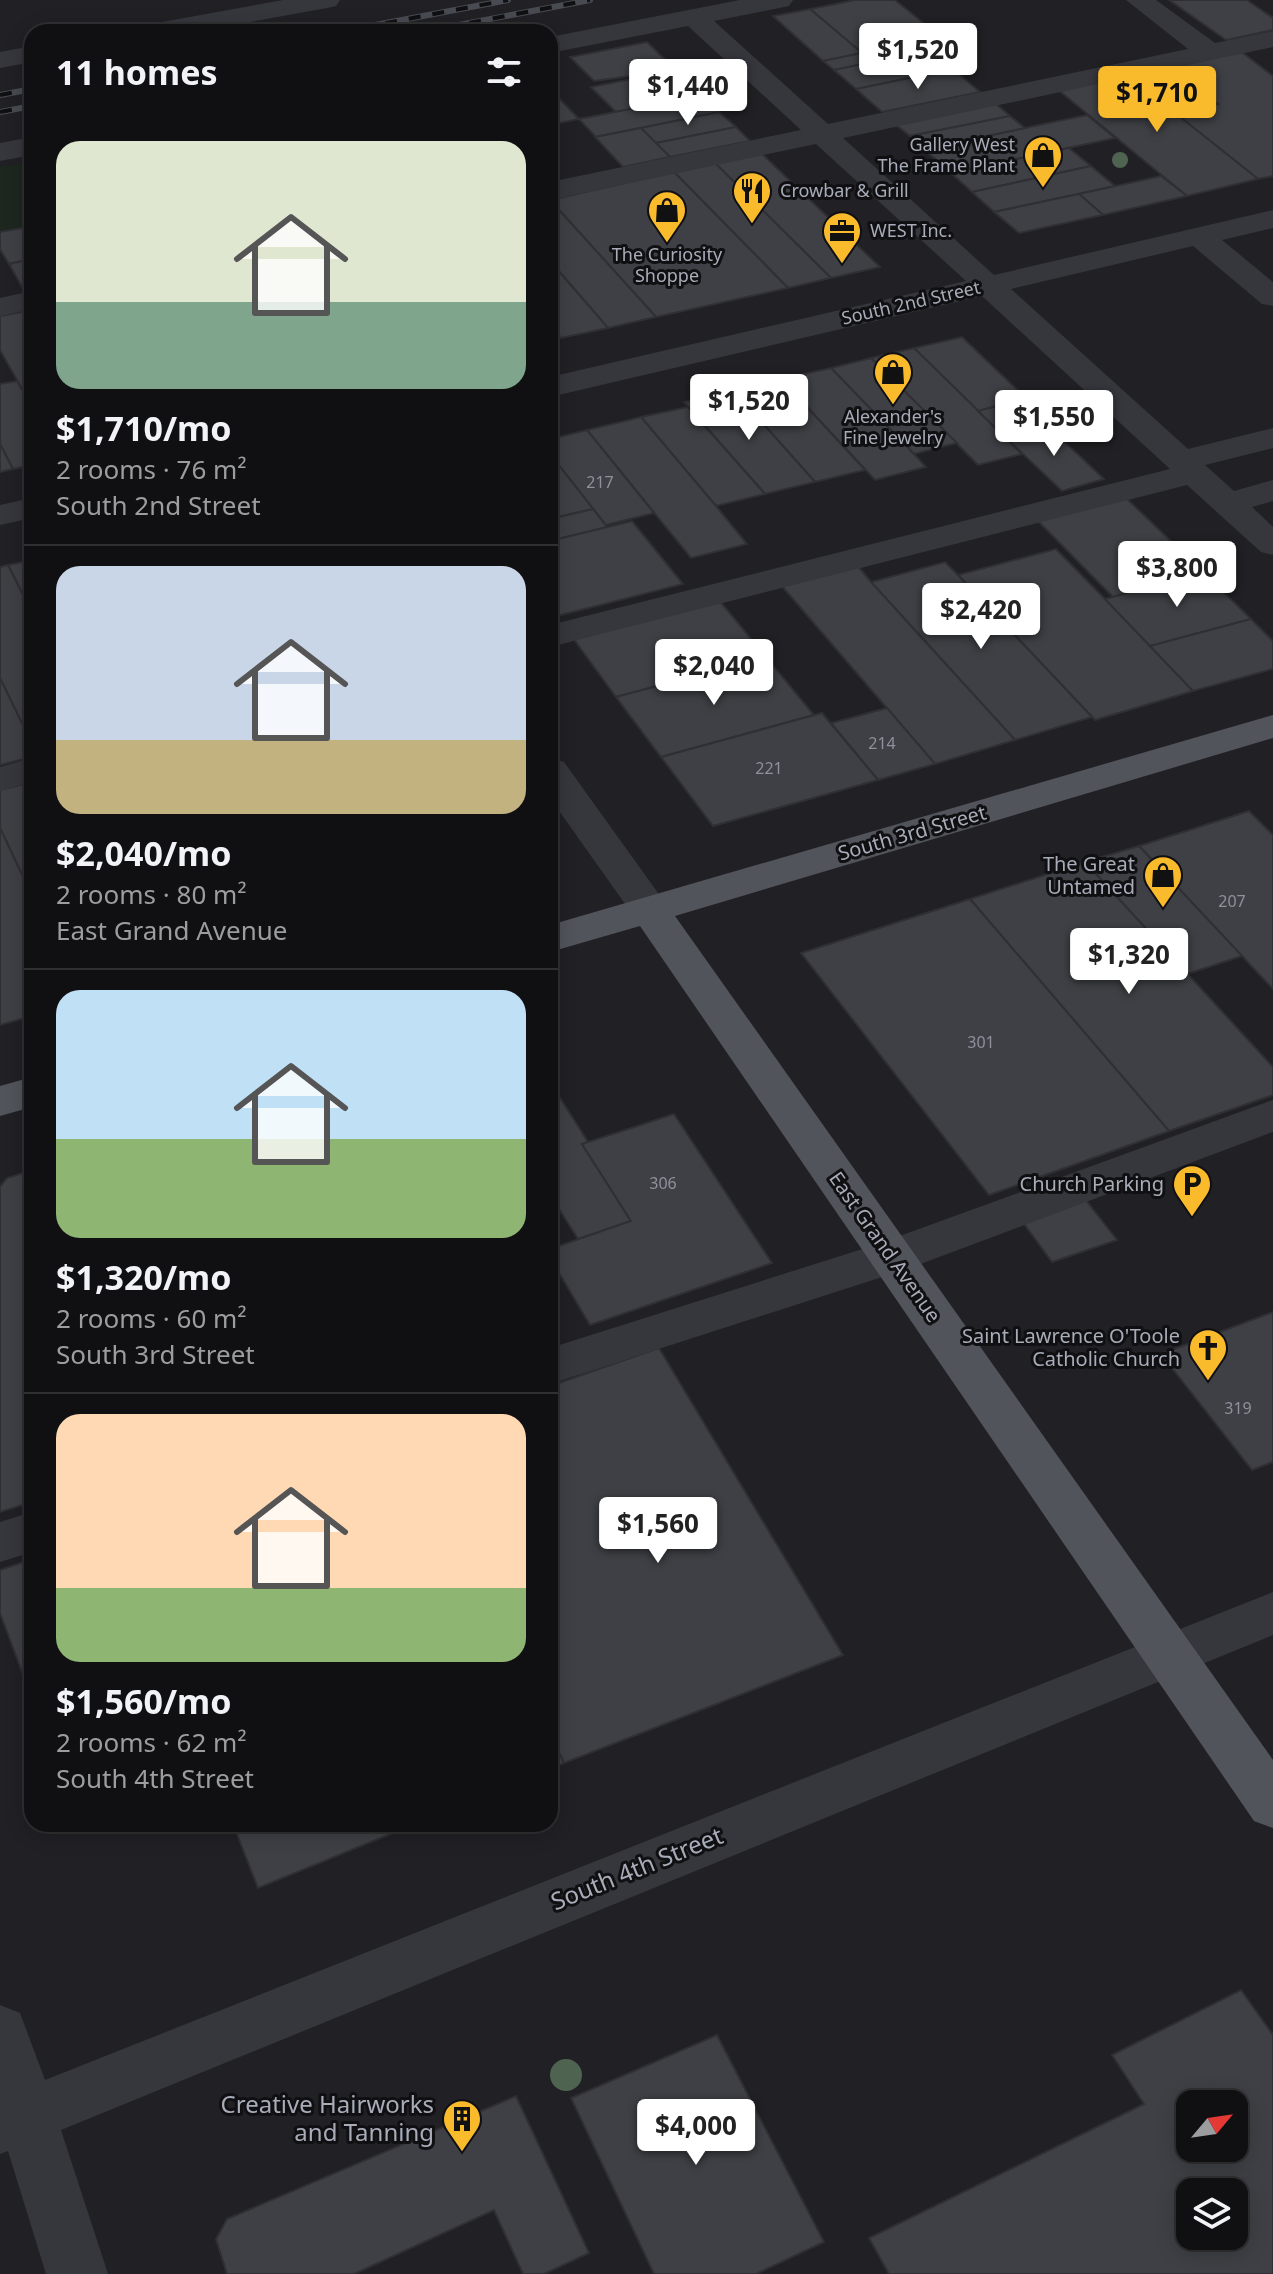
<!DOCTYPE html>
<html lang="en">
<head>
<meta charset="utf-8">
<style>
  body { margin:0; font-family:"Noto Sans",sans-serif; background:#1e1e20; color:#f1f3f6; height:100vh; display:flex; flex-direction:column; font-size:30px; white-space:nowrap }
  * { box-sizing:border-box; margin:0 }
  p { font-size:26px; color:#9c9d9f }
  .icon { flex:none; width:44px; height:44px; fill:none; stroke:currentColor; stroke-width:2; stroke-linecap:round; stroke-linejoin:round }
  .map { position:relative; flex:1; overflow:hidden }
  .sheet { position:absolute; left:24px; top:24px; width:534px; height:1808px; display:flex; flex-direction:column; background:#101012; border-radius:24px; box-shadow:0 4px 20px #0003,0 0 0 2px #303032 }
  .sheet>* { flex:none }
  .needle { width:52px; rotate:61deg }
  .fabs { position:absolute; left:1176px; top:2090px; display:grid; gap:16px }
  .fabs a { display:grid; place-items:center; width:72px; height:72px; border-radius:16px; background:#101012; box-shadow:0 4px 20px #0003,0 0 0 2px #303032; font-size:40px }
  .price { position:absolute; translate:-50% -68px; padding:0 18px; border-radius:8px; background:#fff; color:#222; font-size:26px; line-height:52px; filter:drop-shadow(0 2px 4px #0008) }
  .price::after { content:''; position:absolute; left:50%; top:48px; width:24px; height:18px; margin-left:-12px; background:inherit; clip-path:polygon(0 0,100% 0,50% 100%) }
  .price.active { background:#f9ba2c; color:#111 }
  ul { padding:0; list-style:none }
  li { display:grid; align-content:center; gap:16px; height:424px; padding:0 32px }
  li+li { border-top:2px solid #303032 }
  li span { display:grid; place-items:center; height:248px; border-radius:24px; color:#555 }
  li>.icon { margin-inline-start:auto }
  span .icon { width:144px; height:144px; fill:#fffc; stroke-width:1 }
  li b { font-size:34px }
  h2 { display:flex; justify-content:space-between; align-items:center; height:96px; padding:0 32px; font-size:34px }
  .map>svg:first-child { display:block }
  .built { fill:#212125; fill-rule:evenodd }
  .green { fill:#1d261f }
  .building { fill:#3f4045; stroke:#2f2f34; stroke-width:2; fill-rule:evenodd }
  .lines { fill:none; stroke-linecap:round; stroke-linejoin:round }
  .minor { fill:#36373d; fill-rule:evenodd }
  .major { fill:#52545c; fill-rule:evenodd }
  .rail-casing { stroke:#494b52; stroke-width:6 }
  .rail { stroke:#101013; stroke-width:4; stroke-dasharray:12; stroke-linecap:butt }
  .tree { fill:#4e6451 }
  .labels { text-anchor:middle; stroke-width:6; stroke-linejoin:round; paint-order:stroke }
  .number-label { font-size:16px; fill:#8d919b }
  .far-poi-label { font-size:18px; fill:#a7acb8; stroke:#101013; text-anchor:start }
  .far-street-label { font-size:18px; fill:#a7acb8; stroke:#101013 }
  .street-label { font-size:20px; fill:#a7acb8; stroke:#101013 }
  .poi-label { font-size:20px; fill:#a7acb8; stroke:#101013; text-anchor:end }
  .near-street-label { font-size:24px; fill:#a7acb8; stroke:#101013 }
  .near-poi-label { font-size:24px; fill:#a7acb8; stroke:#101013; text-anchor:end }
</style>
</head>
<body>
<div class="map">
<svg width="1273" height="2274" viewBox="0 0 1273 2274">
  <rect width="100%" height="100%" fill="#151518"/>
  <path class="built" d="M0 0H1273V2274H0ZM32 32H550V1824H32ZM1190 2104H1234V2148H1190ZM1190 2192H1234V2236H1190Z"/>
  <polygon class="green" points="32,161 32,226 0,232 0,167"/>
  <g class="building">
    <polygon points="855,0 895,0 952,46 873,62 810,9"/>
    <polygon points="1169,0 1247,0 1273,18 1273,30 1226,40"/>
    <polygon points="810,9 862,53 823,61 773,16"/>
    <polygon points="647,42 676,70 594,81 570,57"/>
    <polygon points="1239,50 1273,76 1273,176 1258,179 1175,113 1218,104 1167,65"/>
    <polygon points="862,53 873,62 834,70 823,61"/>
    <polygon points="915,53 938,72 856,89 834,70"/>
    <polygon points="953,69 980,92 882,112 856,89"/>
    <polygon points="676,70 702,95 616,112 591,87"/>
    <polygon points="1125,73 1258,179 1187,196 1056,88"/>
    <polygon points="550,89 579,119 550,125"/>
    <polygon points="702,95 719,112 596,137 579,119"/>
    <polygon points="995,103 1010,116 910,136 895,124"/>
    <polygon points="719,112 736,127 656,143 641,128"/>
    <polygon points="1087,115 1115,138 951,173 924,149"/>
    <polygon points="1010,116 1025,128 924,149 910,136"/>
    <polygon points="736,127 750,141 670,157 656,143"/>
    <polygon points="641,128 670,157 623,167 595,137"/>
    <polygon points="1069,148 1091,166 972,192 951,173"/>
    <polygon points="761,153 880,267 831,278 715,163"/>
    <polygon points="715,163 831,278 788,288 674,172"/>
    <polygon points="1091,166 1115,186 994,212 972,192"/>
    <polygon points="674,172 788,288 656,317 550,200"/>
    <polygon points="1161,176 1187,196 1103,215 1079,194"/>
    <polygon points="1079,194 1103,215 1019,233 994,212"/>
    <polygon points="550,200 656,317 608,328 550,261"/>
    <polygon points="32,226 32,259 9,264 0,249 0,232"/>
    <polygon points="32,259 32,293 26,294 9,264"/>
    <polygon points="550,261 608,328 561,338 550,324"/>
    <polygon points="32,310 32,407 0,350 0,316"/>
    <polygon points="962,337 1026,398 978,411 914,348"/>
    <polygon points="914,348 1004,436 1022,454 978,465 871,358"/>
    <polygon points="871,358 957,443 914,454 831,368"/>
    <polygon points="831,368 914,454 926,467 875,480 781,379"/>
    <polygon points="781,379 865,470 815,482 733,390"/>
    <polygon points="17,381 32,407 32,465 13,469 0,444 0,384"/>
    <polygon points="733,390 815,482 765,494 684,402"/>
    <polygon points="1021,400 1047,425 1004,436 978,411"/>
    <polygon points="688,407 765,494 716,506 641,417"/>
    <polygon points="641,417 716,506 747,544 691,558 587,430"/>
    <polygon points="1047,425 1104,479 1062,491 1004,436"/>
    <polygon points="587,430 654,513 606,525 550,454 550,439"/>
    <polygon points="0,444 13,469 0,472"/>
    <polygon points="550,454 593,509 550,519"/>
    <polygon points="1124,496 1203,572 1113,597 1036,519"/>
    <polygon points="593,509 607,527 550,541 550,519"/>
    <polygon points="632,521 683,584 557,616 550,606 550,541"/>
    <polygon points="1056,549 1105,599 1193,691 1095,720 958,575"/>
    <polygon points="32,560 32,613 8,565"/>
    <polygon points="945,562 958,575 1092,717 1015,740 871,582"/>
    <polygon points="8,565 32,613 32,719 21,722 0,678 0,567"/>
    <polygon points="857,565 871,582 1015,740 935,764 781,585"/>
    <polygon points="1203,572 1251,619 1150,646 1105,599"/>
    <polygon points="719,600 766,657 616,697 573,638"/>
    <polygon points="1251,619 1273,641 1273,669 1193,691 1150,646"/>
    <polygon points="766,657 814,715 661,757 616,697"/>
    <polygon points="0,678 32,744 32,757 0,765"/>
    <polygon points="887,708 935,764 878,780 831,723"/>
    <polygon points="822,713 878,780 713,826 661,757"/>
    <polygon points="32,782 32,896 0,828 0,790"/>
    <polygon points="1249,811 1273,835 1273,989 1139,846"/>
    <polygon points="0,828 32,896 32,1016 0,1025"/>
    <polygon points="1139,846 1242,956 1187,974 1085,862"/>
    <polygon points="1085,862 1273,1067 1273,1095 1169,1131 970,899"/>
    <polygon points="970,899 1169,1131 989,1195 801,953"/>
    <polygon points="550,1082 588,1142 582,1144 631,1221 578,1239 550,1195"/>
    <polygon points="674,1114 772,1263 590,1325 550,1258 550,1249 631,1221 582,1144"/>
    <polygon points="32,1170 32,1502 0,1512 0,1187 7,1178"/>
    <polygon points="1085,1199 1117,1240 1052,1262 1022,1221"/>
    <polygon points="1273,1312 1273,1462 1252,1470 1161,1354"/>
    <polygon points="659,1348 843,1655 564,1763 550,1735 550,1386"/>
    <polygon points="32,1559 32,1699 0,1613 0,1570"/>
    <polygon points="550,1735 564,1763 550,1769"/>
    <polygon points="233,1824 415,1824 258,1888"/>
    <path d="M1241 1990 1273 2035V2274H889L869 2238 1144 2104 1112 2055ZM1190 2104H1234V2148H1190ZM1190 2192H1234V2236H1190Z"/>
    <polygon points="717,2035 824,2242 756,2274 654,2274 571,2098"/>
    <polygon points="516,2096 589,2253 544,2274 523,2274 494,2210 354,2274 227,2274 216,2239 227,2219"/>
  </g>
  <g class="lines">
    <g class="minor">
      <polygon points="283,0 340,0 336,6 327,8 195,32 138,32 142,26 151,24"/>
      <polygon points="740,0 793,0 789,6 714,21 828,124 1188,49 1126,0 1156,0 1215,43 1273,31 1273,47 843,138 994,275 1273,210 1273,228 1222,240 1273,282 1273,306 1262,304 1193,246 1011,289 1188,449 1273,428 1273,448 1205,465 1234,491 1273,480 1273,501 1252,507 1273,527 1273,555 1261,552 1187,485 550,647 550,625 1170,469 982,296 550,397 550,377 966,281 816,144 550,200 550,182 801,130 688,26 550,53 550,37"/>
      <polygon points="32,46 32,62 0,68 0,52"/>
      <polygon points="32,137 32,155 0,161 0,143"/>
      <polygon points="32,291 32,309 0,316 0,298"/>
      <polygon points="32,498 32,518 0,525 0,505"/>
      <polygon points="32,758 32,782 0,791 0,767"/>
      <polygon points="550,758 564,762 663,900 669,909 663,918 649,922 635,918 550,798"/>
      <polygon points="1273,1100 1273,1132 907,1269 550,1384 550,1348 875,1245"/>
      <polygon points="32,1512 32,1552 0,1562 0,1522"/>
      <polygon points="1273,1592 1273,1635 61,2130 108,2274 46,2274 8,2151 0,2154 0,2005 20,2013 45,2080"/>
    </g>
    <g class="major">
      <polygon points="1273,715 1273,738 675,916 1273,1760 1273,1828 1254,1821 640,926 550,952 550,925"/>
      <polygon points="32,1077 32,1107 0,1116 0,1086"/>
    </g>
    <defs>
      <g id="rail">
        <polyline points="338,32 508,0"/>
        <polyline points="422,32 590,0"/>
        <polyline points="0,95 32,89"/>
        <polyline points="0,112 32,106"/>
      </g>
    </defs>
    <use href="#rail" class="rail-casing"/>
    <use href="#rail" class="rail"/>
  </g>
  <g class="tree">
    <circle cx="1120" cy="160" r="8"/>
    <circle cx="566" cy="2075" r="16"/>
  </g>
  <defs>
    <symbol id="shop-pin" viewBox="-11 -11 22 30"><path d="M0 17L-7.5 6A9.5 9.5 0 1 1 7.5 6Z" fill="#f9ba2c" stroke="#101013"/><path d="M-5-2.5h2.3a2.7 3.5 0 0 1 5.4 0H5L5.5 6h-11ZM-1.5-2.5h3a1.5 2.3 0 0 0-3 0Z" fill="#111"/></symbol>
    <symbol id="restaurant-pin" viewBox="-11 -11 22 30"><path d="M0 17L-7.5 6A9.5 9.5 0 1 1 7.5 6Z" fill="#f9ba2c" stroke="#101013"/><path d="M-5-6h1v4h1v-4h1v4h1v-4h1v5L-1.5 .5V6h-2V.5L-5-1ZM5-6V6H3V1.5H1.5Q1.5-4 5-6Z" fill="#111"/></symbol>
    <symbol id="office-pin" viewBox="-11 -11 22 30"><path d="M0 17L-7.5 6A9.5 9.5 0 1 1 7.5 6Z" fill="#f9ba2c" stroke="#101013"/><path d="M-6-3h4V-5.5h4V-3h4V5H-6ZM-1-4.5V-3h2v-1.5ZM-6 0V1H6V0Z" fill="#111"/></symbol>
    <symbol id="parking-pin" viewBox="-11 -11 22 30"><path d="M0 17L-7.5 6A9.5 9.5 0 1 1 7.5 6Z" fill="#f9ba2c" stroke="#101013"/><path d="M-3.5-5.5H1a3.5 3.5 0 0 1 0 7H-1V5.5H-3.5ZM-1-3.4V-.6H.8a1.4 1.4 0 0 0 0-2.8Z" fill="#111"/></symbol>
    <symbol id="church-pin" viewBox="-11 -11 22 30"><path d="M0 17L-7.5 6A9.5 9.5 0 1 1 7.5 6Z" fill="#f9ba2c" stroke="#101013"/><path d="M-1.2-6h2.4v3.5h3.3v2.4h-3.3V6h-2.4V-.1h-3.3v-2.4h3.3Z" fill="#111"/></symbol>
    <symbol id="building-pin" viewBox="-11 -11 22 30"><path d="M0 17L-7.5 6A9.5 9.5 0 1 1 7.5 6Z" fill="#f9ba2c" stroke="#101013"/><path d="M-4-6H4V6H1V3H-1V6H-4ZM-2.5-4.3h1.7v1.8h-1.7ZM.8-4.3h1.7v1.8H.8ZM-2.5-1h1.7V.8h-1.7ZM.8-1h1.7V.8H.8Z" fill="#111"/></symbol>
  </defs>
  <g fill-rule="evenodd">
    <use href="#shop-pin" x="1021" y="133" width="44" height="60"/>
    <use href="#restaurant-pin" x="730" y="169" width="44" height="60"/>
    <use href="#shop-pin" x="645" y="188" width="44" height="60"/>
    <use href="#office-pin" x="820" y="209" width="44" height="60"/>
    <use href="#shop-pin" x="871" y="350" width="44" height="60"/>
    <use href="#shop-pin" x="1141" y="853" width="44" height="60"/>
    <use href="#parking-pin" x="1170" y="1162" width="44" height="60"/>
    <use href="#church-pin" x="1186" y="1326" width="44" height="60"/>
    <use href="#building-pin" x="440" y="2097" width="44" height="60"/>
  </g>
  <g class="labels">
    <g class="number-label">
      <text x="600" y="488">217</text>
      <text x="882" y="749">214</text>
      <text x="769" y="774">221</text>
      <text x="1232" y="907">207</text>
      <text x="981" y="1048">301</text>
      <text x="663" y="1189">306</text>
      <text x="1238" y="1414">319</text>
    </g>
    <g class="far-poi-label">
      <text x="1015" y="151" text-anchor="end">Gallery West<tspan x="1015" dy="21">The Frame Plant</tspan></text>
      <text x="780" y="197">Crowbar &amp; Grill</text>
      <text x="870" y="237">WEST Inc.</text>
      <text x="667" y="261" text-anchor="middle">The Curiosity<tspan x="667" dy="21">Shoppe</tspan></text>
      <text x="893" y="423" text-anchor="middle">Alexander's<tspan x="893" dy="21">Fine Jewelry</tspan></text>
    </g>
    <g class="far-street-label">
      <text transform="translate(911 303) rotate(-13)" y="6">South 2nd Street</text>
    </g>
    <g class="street-label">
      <text transform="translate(912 833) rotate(-16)" y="7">South 3rd Street</text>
      <text transform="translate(885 1247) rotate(55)" y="7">East Grand Avenue</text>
    </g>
    <g class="poi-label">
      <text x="1135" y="871">The Great<tspan x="1135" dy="23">Untamed</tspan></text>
      <text x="1164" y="1191">Church Parking</text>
      <text x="1180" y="1343">Saint Lawrence O'Toole<tspan x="1180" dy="23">Catholic Church</tspan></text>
    </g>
    <g class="near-street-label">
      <text transform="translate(637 1869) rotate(-22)" y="8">South 4th Street</text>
    </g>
    <g class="near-poi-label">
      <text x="434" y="2113">Creative Hairworks<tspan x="434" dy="28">and Tanning</tspan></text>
    </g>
  </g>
</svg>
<div class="fabs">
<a><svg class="needle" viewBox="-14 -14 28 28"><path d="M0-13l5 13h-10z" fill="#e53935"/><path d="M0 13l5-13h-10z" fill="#9c9d9f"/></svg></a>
<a><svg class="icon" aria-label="layers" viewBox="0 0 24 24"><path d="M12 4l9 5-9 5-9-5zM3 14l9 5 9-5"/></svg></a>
</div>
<b class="price" style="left:918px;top:91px">$1,520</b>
<b class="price" style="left:688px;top:127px">$1,440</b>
<b class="price active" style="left:1157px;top:134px">$1,710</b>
<b class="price" style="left:749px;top:442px">$1,520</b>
<b class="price" style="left:1054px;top:458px">$1,550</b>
<b class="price" style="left:1177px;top:609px">$3,800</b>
<b class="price" style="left:981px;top:651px">$2,420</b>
<b class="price" style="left:714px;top:707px">$2,040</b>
<b class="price" style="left:1129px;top:996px">$1,320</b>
<b class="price" style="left:658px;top:1565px">$1,560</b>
<b class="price" style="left:696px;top:2167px">$4,000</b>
<section class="sheet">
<h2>11 homes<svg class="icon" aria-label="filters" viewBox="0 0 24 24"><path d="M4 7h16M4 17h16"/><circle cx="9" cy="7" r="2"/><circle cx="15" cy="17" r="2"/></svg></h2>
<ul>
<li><span style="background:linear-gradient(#dfe7d0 65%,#7fa58c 0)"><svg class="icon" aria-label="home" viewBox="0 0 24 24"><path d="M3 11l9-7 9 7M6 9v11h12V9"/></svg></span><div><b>$1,710/mo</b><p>2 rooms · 76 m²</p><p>South 2nd Street</p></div></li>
<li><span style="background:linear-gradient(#c9d6e8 70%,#c2b280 0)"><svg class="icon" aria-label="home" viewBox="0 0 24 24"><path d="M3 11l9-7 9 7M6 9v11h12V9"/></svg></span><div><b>$2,040/mo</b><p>2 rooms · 80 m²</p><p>East Grand Avenue</p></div></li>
<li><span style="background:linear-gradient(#bfe0f5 60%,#8fb573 0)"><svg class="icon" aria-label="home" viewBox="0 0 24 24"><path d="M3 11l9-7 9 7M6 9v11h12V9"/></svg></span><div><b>$1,320/mo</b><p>2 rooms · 60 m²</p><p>South 3rd Street</p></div></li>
<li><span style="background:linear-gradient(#ffd9b3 70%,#8fb573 0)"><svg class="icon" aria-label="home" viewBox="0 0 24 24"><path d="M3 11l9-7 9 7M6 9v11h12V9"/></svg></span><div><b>$1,560/mo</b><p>2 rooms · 62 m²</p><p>South 4th Street</p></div></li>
</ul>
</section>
</div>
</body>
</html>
